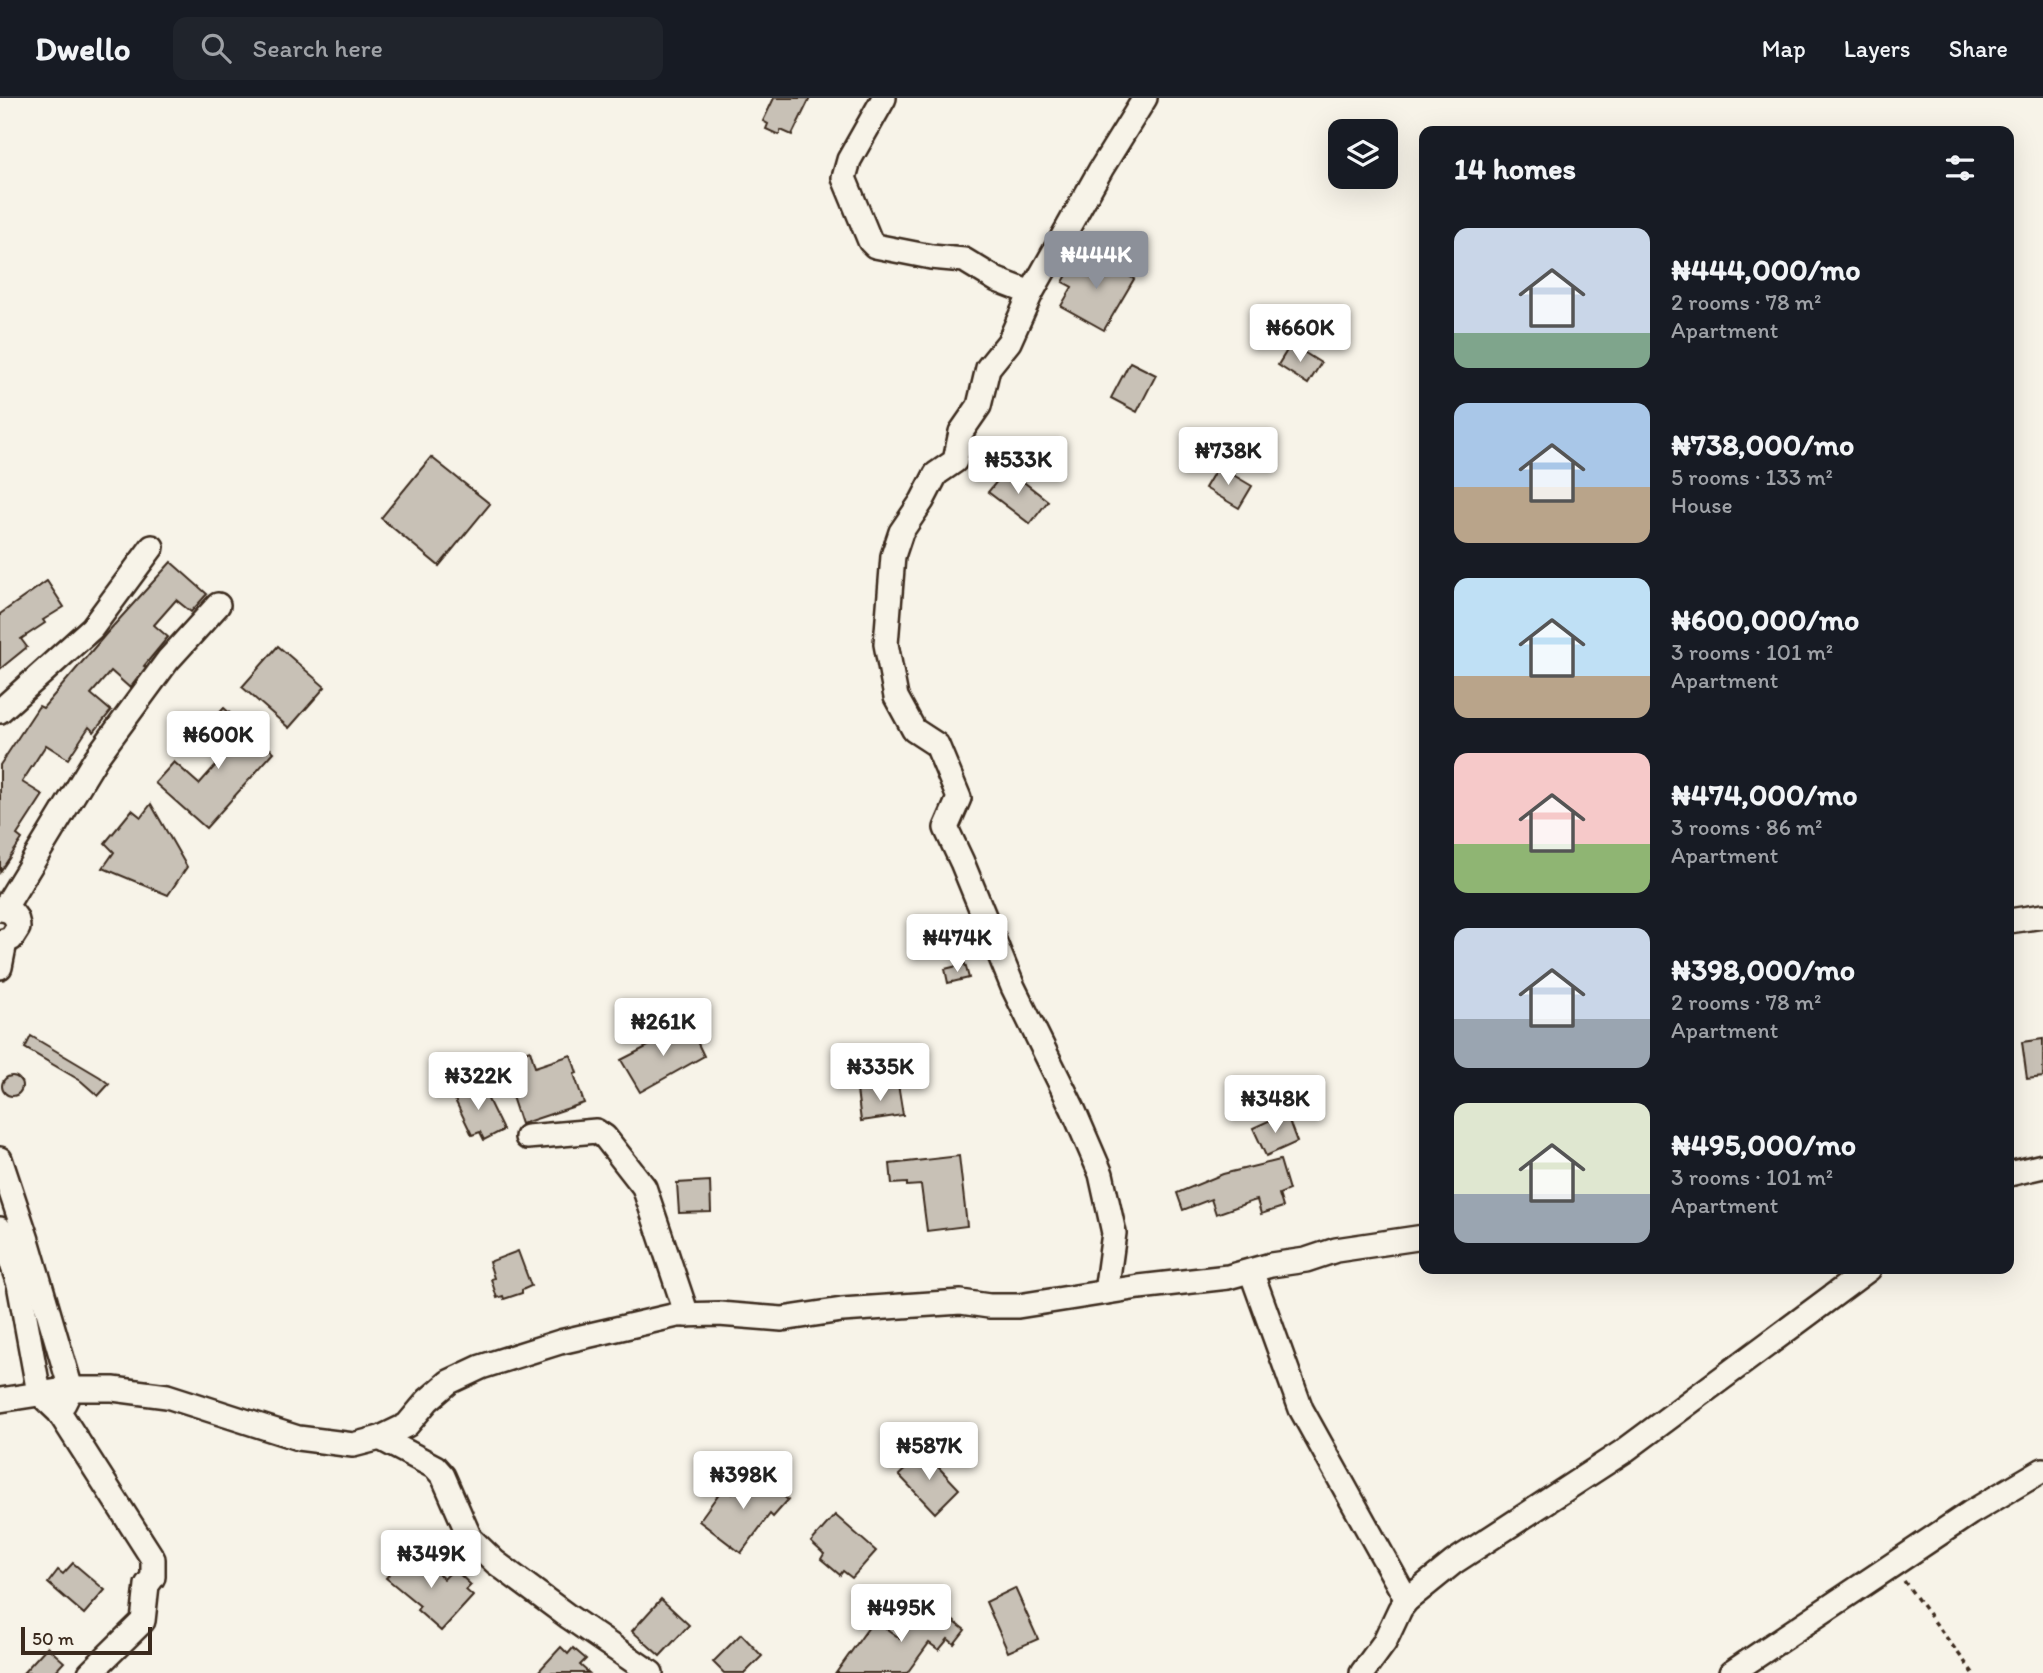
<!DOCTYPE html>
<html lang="en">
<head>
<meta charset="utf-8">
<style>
  body { margin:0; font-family:Itim,sans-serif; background:#20242c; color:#f1f3f6; height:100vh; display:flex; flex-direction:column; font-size:26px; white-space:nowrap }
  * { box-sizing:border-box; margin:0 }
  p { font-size:23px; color:#9ea1a6 }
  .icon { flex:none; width:38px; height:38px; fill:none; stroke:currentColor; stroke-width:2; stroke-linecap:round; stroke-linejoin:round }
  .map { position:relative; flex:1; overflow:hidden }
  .details { position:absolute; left:1419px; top:28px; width:595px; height:1148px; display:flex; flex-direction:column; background:#171b24; border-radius:14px; box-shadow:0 7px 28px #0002 }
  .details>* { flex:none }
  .tools { position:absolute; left:1328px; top:21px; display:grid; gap:14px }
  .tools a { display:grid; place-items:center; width:70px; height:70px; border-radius:14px; background:#171b24; box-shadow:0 7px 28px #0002; font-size:35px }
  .scale { position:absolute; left:21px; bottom:18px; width:131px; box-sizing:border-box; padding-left:7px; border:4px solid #3b2a1e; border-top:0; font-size:19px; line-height:24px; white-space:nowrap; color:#3b2a1e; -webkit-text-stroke:5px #f7f3e8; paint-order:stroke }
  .price { position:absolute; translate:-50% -60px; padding:0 16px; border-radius:7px; background:#fff; color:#222; font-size:23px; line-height:46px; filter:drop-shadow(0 2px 4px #0008) }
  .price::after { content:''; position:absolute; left:50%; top:42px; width:21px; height:16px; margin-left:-10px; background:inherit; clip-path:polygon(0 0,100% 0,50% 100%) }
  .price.selected { background:#8c9099; color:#fff }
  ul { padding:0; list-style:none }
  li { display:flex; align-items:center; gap:21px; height:175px; padding:0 35px }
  li span { display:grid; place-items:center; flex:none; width:196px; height:140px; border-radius:14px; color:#555 }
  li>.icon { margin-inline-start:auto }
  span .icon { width:84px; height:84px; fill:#fffc; stroke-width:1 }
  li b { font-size:30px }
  h2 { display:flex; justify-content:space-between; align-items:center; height:84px; padding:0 35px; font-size:30px }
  header { display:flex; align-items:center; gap:42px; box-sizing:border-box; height:98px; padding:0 35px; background:#171b24; border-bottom:2px solid #363941 }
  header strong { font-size:33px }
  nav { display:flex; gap:38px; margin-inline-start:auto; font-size:24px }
  .search { width:490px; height:63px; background:#20242c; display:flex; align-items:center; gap:18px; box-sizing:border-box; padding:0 24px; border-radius:14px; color:#9ea1a6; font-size:26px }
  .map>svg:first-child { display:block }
  .building { fill:#c8c1b6; stroke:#3b2a1e; stroke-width:2 }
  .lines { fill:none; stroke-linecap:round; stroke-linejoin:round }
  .minor-casing { stroke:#3b2a1e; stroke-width:28 }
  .path { stroke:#3b2a1e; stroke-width:3.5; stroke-dasharray:5 5; stroke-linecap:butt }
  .minor { stroke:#f7f3e8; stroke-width:23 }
</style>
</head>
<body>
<header>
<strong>Dwello</strong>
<div class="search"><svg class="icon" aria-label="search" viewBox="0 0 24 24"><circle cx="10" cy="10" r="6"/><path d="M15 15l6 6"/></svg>Search here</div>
<nav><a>Map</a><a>Layers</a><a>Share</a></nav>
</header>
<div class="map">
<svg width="2043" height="1575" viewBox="0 0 2043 1575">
  <rect width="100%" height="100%" fill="#f7f3e8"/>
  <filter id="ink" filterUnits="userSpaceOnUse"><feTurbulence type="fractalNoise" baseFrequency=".0143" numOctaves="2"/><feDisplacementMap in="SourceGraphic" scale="14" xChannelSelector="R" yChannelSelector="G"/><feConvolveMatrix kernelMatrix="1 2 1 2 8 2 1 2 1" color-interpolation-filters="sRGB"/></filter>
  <g filter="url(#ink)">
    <g class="building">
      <polygon points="774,0 810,0 792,37 781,32 779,37 766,31 768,26 763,23"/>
      <polygon points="1091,156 1134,181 1104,232 1061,208 1072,189 1063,184 1071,170 1080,176"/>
      <polygon points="1291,246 1321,265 1308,286 1278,267"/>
      <polygon points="1130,264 1156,277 1137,314 1111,300"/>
      <polygon points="431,359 490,406 439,468 381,420"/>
      <polygon points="1218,368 1252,388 1239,410 1205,390"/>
      <polygon points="1007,371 1048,403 1030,426 988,394"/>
      <polygon points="171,464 207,496 191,514 176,502 154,527 168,539 144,568 146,569 130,590 111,573 91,596 111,613 94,634 89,629 68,661 46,647 22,684 43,697 17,737 22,741 0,774 0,667 39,608 43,610 106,536"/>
      <polygon points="47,483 64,509 43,522 45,525 21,541 27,549 0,571 0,516"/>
      <polygon points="278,548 325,589 289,630 242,589"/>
      <polygon points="224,610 274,654 206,730 155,685 174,664 199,686 230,651 206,630"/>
      <polygon points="151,706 187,769 168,797 103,770 114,754 105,745 132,712 141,719"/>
      <polygon points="965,866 969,880 948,885 945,871"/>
      <polygon points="689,927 704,958 640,994 621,962"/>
      <polygon points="31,938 100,979 109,986 98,998 81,983 25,950"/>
      <polygon points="2043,941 2043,979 2027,981 2022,944"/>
      <polygon points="530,952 535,969 571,957 577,975 574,976 584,1005 521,1026 500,962"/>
      <circle cx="12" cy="988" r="10"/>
      <polygon points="480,985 503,1032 484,1042 480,1034 472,1037 453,998"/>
      <polygon points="898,986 903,1017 861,1023 857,992"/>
      <polygon points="1286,1015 1297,1044 1266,1058 1253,1030"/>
      <polygon points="959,1058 967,1128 927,1133 921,1087 907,1088 907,1085 892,1086 890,1066"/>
      <polygon points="1280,1062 1289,1092 1279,1096 1283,1109 1261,1116 1257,1102 1253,1103 1216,1116 1211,1101 1183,1112 1177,1095 1223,1076"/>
      <polygon points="710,1083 711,1114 679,1115 677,1085"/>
      <polygon points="518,1153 531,1188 522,1192 522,1195 504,1201 503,1198 497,1200 491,1181 494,1180 489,1164"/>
      <polygon points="924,1354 959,1391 935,1415 899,1377"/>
      <polygon points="752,1372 788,1402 773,1419 770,1416 741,1455 699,1423 723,1390 732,1396"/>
      <polygon points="835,1417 876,1453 852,1480 843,1473 840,1477 821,1461 824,1456 811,1444"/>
      <polygon points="410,1452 444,1481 454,1471 471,1487 466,1492 473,1498 441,1533 417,1512 420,1508 386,1480"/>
      <polygon points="73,1465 105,1492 84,1516 48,1485 58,1472 63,1476"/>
      <polygon points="1015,1490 1038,1541 1008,1554 986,1504"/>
      <polygon points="661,1501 689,1527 660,1558 632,1533"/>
      <polygon points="929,1504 965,1532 954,1546 948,1541 939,1552 929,1545 907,1575 836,1575 874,1522 901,1541"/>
      <polygon points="741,1536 762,1558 745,1575 724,1575 713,1564"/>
      <polygon points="47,1549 64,1564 54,1575 23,1575"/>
      <polygon points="561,1549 568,1556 573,1550 586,1561 580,1567 589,1575 537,1575"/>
    </g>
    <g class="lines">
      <defs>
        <g id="minor">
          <polyline points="884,0 849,62 844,80 870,143 875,148 931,159 964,162 997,182 1031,195"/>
          <polyline points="0,613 92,530 152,449"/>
          <path d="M0 811C12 811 18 819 18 830L11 841 0 844"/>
          <polyline points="4,811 96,660 168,562 218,507"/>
          <polyline points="2009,823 2043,818"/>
          <polyline points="0,869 5,844"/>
          <polyline points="527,1039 596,1033 605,1039 644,1089 687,1217"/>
          <polyline points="0,1061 27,1142 71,1291 64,1305"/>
          <polyline points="2009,1076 2043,1068"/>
          <polyline points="0,1131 19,1186 39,1295 59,1314 153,1461 153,1479 147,1487 143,1523 90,1575"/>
          <polyline points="1251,1173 1301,1311 1407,1502"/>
          <polyline points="1106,1194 1114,1135 1101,1076 1073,1011 1013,889 962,764 946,730 959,700 937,647 914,632 896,599 886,546 893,458 901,434 922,403 936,376 955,363 961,334 979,308 988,270 1009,244 1031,195 1101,71 1145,0"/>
          <polyline points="0,1302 71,1291 113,1291 167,1298 298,1340 353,1347 380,1340 407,1327 428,1302 449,1284 481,1269 560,1244 677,1217 719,1216 782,1221 842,1212 961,1204 989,1208 1018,1208 1139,1189 1228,1179 1271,1167 1306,1162 1336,1152 1424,1139"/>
          <polyline points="380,1340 435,1369 443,1378 470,1440 495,1464 569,1519 651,1575"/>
          <polyline points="1362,1575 1384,1545 1400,1511 1407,1502 1454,1464 1624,1353 1869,1171"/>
          <polyline points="1731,1575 1970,1415 2043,1372"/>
        </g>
      </defs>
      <use href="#minor" class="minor-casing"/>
      <polyline class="path" points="1904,1483 1973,1575"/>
      <use href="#minor" class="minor"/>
    </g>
  </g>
</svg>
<div class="tools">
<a><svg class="icon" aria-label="layers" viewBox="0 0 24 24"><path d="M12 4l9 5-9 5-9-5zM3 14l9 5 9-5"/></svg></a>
</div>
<div class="scale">50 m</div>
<b class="price selected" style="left:1096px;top:193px">₦444K</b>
<b class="price" style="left:1300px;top:266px">₦660K</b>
<b class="price" style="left:1228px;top:389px">₦738K</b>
<b class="price" style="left:1018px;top:398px">₦533K</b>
<b class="price" style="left:218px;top:673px">₦600K</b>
<b class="price" style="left:957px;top:876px">₦474K</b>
<b class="price" style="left:663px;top:960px">₦261K</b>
<b class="price" style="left:880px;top:1005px">₦335K</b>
<b class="price" style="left:478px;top:1014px">₦322K</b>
<b class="price" style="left:1275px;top:1037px">₦348K</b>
<b class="price" style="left:929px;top:1384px">₦587K</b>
<b class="price" style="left:743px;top:1413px">₦398K</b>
<b class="price" style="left:431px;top:1492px">₦349K</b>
<b class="price" style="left:901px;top:1546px">₦495K</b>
<section class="details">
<h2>14 homes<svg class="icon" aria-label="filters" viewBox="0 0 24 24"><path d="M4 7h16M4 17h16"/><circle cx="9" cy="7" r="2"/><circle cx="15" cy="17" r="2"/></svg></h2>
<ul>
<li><span style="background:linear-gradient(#c9d6e8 75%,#7fa58c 0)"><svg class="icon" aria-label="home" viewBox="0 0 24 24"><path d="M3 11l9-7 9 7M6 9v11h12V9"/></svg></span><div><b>₦444,000/mo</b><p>2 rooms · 78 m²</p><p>Apartment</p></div></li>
<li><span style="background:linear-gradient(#a9c7e8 60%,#b9a48a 0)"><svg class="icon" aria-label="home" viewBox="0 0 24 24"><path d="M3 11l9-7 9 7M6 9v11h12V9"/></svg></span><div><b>₦738,000/mo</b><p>5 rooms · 133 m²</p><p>House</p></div></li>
<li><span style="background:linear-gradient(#bfe0f5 70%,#b9a48a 0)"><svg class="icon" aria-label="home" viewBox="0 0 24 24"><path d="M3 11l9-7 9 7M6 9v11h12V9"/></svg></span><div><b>₦600,000/mo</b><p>3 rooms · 101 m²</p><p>Apartment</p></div></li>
<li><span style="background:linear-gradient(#f6c9c9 65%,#8fb573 0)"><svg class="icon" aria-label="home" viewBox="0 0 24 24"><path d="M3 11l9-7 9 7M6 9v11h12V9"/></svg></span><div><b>₦474,000/mo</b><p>3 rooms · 86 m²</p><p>Apartment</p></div></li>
<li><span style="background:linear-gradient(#c9d6e8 65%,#9aa5b1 0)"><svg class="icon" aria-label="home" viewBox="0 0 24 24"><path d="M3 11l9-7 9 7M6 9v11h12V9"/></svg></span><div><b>₦398,000/mo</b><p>2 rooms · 78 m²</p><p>Apartment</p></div></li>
<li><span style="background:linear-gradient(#dfe7d0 65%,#9aa5b1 0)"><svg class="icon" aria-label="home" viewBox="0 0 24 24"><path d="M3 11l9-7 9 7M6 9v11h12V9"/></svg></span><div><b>₦495,000/mo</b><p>3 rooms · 101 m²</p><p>Apartment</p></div></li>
</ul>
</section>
</div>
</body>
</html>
